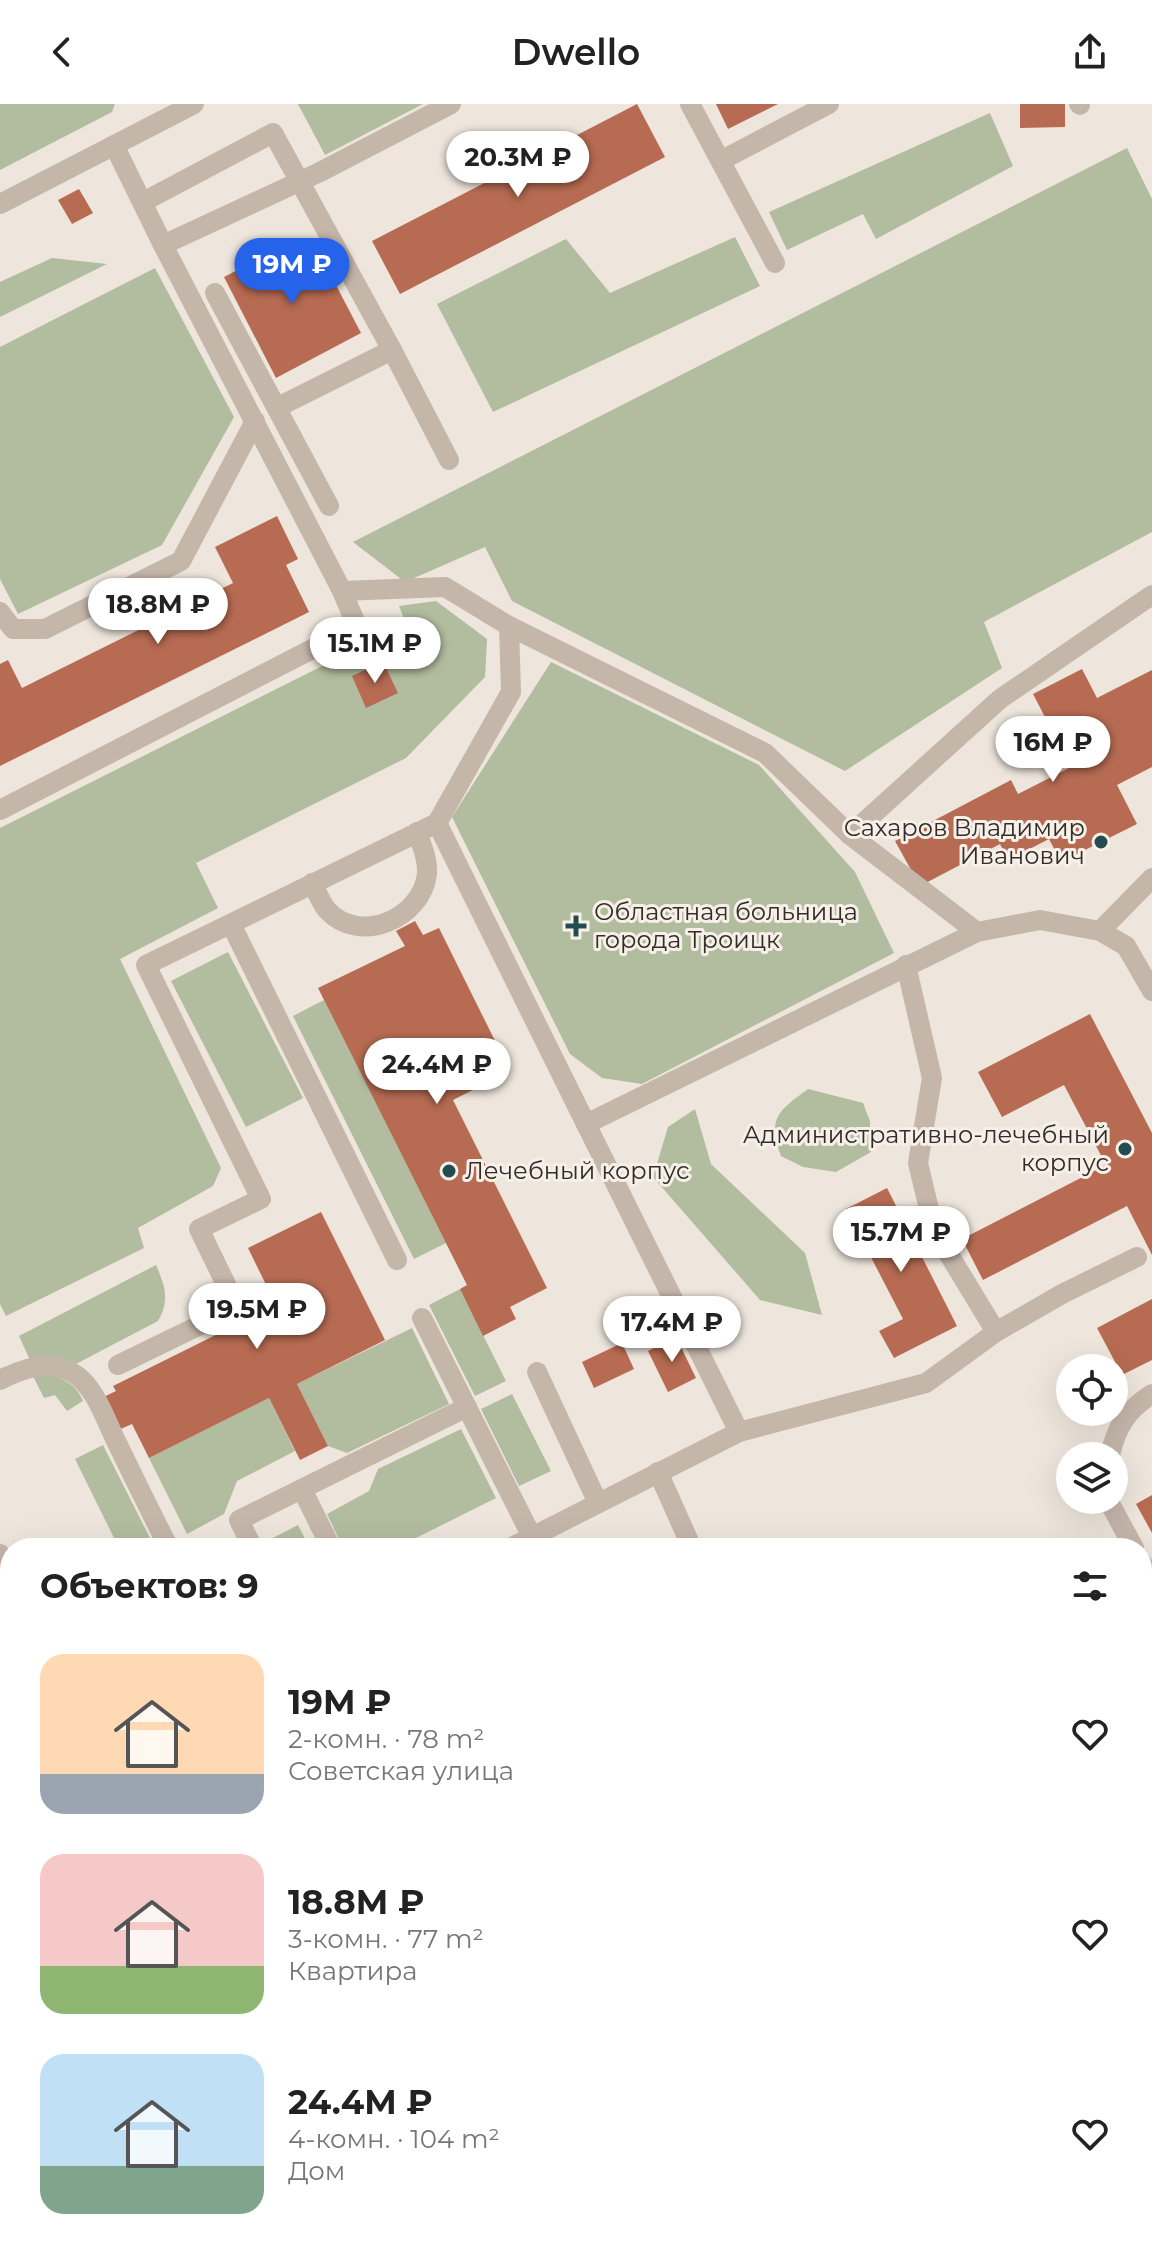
<!DOCTYPE html>
<html lang="ru">
<head>
<meta charset="utf-8">
<style>
  body { margin:0; font-family:Montserrat,sans-serif; background:#f2f2f2; color:#222; height:100vh; display:flex; flex-direction:column; font-size:30px; white-space:nowrap }
  * { box-sizing:border-box; margin:0 }
  p { font-size:26px; color:#767676 }
  .icon { flex:none; width:44px; height:44px; fill:none; stroke:currentColor; stroke-width:2; stroke-linecap:round; stroke-linejoin:round }
  .map { position:relative; flex:1; overflow:hidden }
  .sheet { position:absolute; left:0px; top:1434px; width:1152px; height:714px; display:flex; flex-direction:column; background:#fff; border-radius:32px 32px 0 0; box-shadow:0 8px 32px #0002 }
  .sheet>* { flex:none }
  .fabs { position:absolute; left:1056px; top:1250px; display:grid; gap:16px }
  .fabs a { display:grid; place-items:center; width:72px; height:72px; border-radius:50%; background:#fff; box-shadow:0 8px 32px #0002; font-size:40px }
  .price { position:absolute; translate:-50% -68px; padding:0 18px; border-radius:28px; background:#fff; color:#222; font-size:26px; line-height:52px; filter:drop-shadow(0 2px 4px #0008) }
  .price::after { content:''; position:absolute; left:50%; top:48px; width:24px; height:18px; margin-left:-12px; background:inherit; clip-path:polygon(0 0,100% 0,50% 100%) }
  .price.active { background:#2563eb; color:#fff }
  ul { padding:0; list-style:none }
  li { display:flex; align-items:center; gap:24px; height:200px; padding:0 40px }
  li span { display:grid; place-items:center; flex:none; width:224px; height:160px; border-radius:24px; color:#555 }
  li>.icon { margin-inline-start:auto }
  span .icon { width:96px; height:96px; fill:#fffc; stroke-width:1 }
  li b { font-size:34px }
  h2 { display:flex; justify-content:space-between; align-items:center; height:96px; padding:0 40px; font-size:34px }
  header { display:flex; justify-content:space-between; align-items:center; height:104px; padding:0 40px; background:#fff; font-size:36px; font-weight:600 }
  .map>svg:first-child { display:block }
  .green { fill:#b2bc9e }
  .building { fill:#b76b52 }
  .lines { fill:none; stroke-linecap:round; stroke-linejoin:round }
  .minor { stroke:#c5b6aa; stroke-width:20 }
  .poi-dot { fill:#234c50; stroke:#f7f0e8; stroke-width:3 }
  .labels { text-anchor:middle; stroke-width:6; stroke-linejoin:round; paint-order:stroke }
  .poi-label { font-size:24px; fill:#332c28; stroke:#f7f0e8; text-anchor:end }
</style>
</head>
<body>
<header><svg class="icon" aria-label="back" viewBox="0 0 24 24"><path d="M15 5l-7 7 7 7"/></svg>Dwello<svg class="icon" aria-label="share" viewBox="0 0 24 24"><path d="M12 15V3M7 8l5-5 5 5M5 13v7h14v-7"/></svg></header>
<div class="map">
<svg width="1152" height="2147" viewBox="0 0 1152 2147">
  <rect width="100%" height="100%" fill="#eee6dc"/>
  <g class="green">
    <polygon points="0,0 115,0 112,8 0,66"/>
    <polygon points="298,0 423,0 325,51"/>
    <polygon points="990,9 1013,62 876,135 863,110 787,146 769,108"/>
    <polygon points="1127,44 1152,95 1152,428 984,518 1002,564 845,667 512,497 485,443 405,478 353,438"/>
    <polygon points="735,133 760,182 493,308 437,200 566,135 610,189"/>
    <polygon points="52,154 107,160 0,213 0,178"/>
    <polygon points="155,164 234,313 162,441 18,510 0,475 0,243"/>
    <polygon points="436,497 487,535 485,573 406,654 196,759 218,804 120,855 221,1064 213,1082 138,1124 144,1144 6,1212 0,1200 0,724 406,520 399,502"/>
    <polygon points="551,558 759,661 855,768 894,849 642,980 602,974 570,950 452,713"/>
    <polygon points="228,848 303,994 246,1023 171,877"/>
    <polygon points="324,896 446,1139 414,1155 293,912"/>
    <path d="M808 985 863 999 870 1017 871 1048 836 1068 803 1063 781 1052C767 1014 778 1007 808 985Z"/>
    <polygon points="695,1005 711,1060 805,1149 822,1211 760,1196 653,1073 668,1023"/>
    <path d="M156 1161C165 1182 170 1196 158 1217L74 1261 30 1256 19 1232Z"/>
    <polygon points="460,1185 506,1277 475,1292 429,1201"/>
    <polygon points="412,1224 449,1300 347,1349 328,1342 297,1280"/>
    <path d="M53 1271C68 1277 77 1282 83 1297L67 1307 55 1291 44 1294 33 1272Z"/>
    <polygon points="512,1290 551,1367 519,1382 481,1305"/>
    <polygon points="269,1294 295,1347 237,1377 224,1410 187,1430 149,1354"/>
    <polygon points="461,1325 496,1394 396,1444 343,1444 327,1410 369,1387 378,1365"/>
    <polygon points="103,1341 154,1442 149,1444 119,1444 75,1355"/>
    <polygon points="298,1421 310,1444 268,1444 265,1438"/>
    <polygon points="0,1543 10,1563 10,1730 0,1710"/>
    <polygon points="1152,1604 1152,1652 1142,1658 1142,1609"/>
    <polygon points="213,2138 303,2138 308,2147 218,2147"/>
  </g>
  <g class="building">
    <polygon points="637,0 665,53 400,190 372,137"/>
    <polygon points="716,0 778,0 728,25"/>
    <polygon points="1020,0 1065,0 1065,23 1020,24"/>
    <polygon points="79,85 93,109 72,120 58,96"/>
    <polygon points="299,134 314,139 361,229 276,274 224,173"/>
    <polygon points="277,412 298,455 286,461 309,508 0,662 0,560 8,556 22,584 233,479 215,443"/>
    <polygon points="383,558 398,589 366,604 352,572"/>
    <polygon points="1082,565 1097,594 1152,566 1152,663 1117,681 1137,720 1061,758 1049,735 1008,756 1000,740 920,782 895,737 1011,676 1018,690 1071,663 1033,590"/>
    <polygon points="415,817 423,831 439,824 510,967 453,996 547,1184 510,1203 516,1215 483,1232 460,1185 467,1181 318,884 405,842 396,827"/>
    <polygon points="1090,910 1152,1029 1152,1151 1127,1102 983,1176 962,1135 1106,1061 1064,981 1002,1013 978,968"/>
    <polygon points="887,1084 957,1222 894,1254 879,1227 903,1215 846,1105"/>
    <polygon points="321,1108 385,1236 297,1280 328,1342 300,1356 269,1294 149,1354 132,1320 107,1331 91,1299 116,1287 113,1282 276,1201 248,1144"/>
    <polygon points="1152,1195 1152,1256 1122,1271 1097,1224"/>
    <polygon points="676,1233 696,1274 668,1288 648,1247"/>
    <polygon points="622,1239 634,1265 594,1284 582,1258"/>
    <polygon points="1152,1391 1152,1429 1136,1400"/>
    <polygon points="10,1956 10,2016 0,1996 0,1961"/>
    <polygon points="1142,2121 1152,2140 1152,2147 1007,2147 1003,2138 1142,2138"/>
    <polygon points="73,2138 144,2138 149,2147 78,2147"/>
    <polygon points="441,2138 523,2138 528,2147 446,2147"/>
    <polygon points="561,2138 636,2138 641,2147 566,2147"/>
    <polygon points="677,2138 748,2138 752,2147 682,2147"/>
    <polygon points="886,2138 958,2138 963,2147 890,2147"/>
  </g>
  <g class="lines">
    <g class="minor">
      <polyline points="690,0 775,159"/>
      <polyline points="1079,0 1080,1"/>
      <polyline points="114,41 163,141 320,68 451,0"/>
      <polyline points="722,56 829,0"/>
      <polyline points="143,98 273,29 392,246 449,356"/>
      <polyline points="0,100 194,0"/>
      <polyline points="215,189 329,402"/>
      <polyline points="278,303 392,246"/>
      <polyline points="342,487 445,483 509,522 765,649 850,731 977,828"/>
      <polyline points="0,508 13,525 45,525 181,457 255,317"/>
      <polyline points="0,706 357,522 342,487 163,141"/>
      <polyline points="437,719 511,588 509,522"/>
      <polyline points="850,731 1000,595 1152,491"/>
      <path d="M312 779C317 788 321 799 327 806 360 842 422 814 427 770 428 755 422 742 417 728"/>
      <polyline points="231,820 397,1156"/>
      <polyline points="1100,827 1152,774"/>
      <polyline points="906,861 932,974 918,1059 934,1126 996,1228"/>
      <polyline points="586,1020 739,1328"/>
      <polyline points="422,1214 532,1433"/>
      <polyline points="118,1261 237,1203 199,1125 261,1095 146,861 437,719 586,1020 977,828 1040,816 1100,827 1126,842 1152,887"/>
      <polyline points="537,1268 598,1399"/>
      <path d="M0 1276C23 1264 53 1254 76 1271 96 1285 106 1317 117 1339 134 1374 151 1409 169 1444"/>
      <path d="M1110 1352C1116 1323 1127 1306 1152 1290"/>
      <polyline points="658,1368 692,1444"/>
      <polyline points="302,1385 331,1444"/>
      <polyline points="1108,1396 1134,1444"/>
      <polyline points="253,1444 239,1416 467,1303"/>
      <polyline points="510,1444 739,1328 926,1279 996,1228 1062,1190 1137,1153"/>
      <polyline points="0,1450 10,1471"/>
      <polyline points="1142,1459 1152,1478"/>
      <polyline points="1142,1687 1152,1682"/>
      <polyline points="0,1870 10,1865"/>
      <polyline points="1151,2065 1152,2066"/>
      <polyline points="0,2083 10,2103"/>
      <polyline points="27,2138 32,2147"/>
      <polyline points="338,2138 342,2147"/>
      <polyline points="540,2138 545,2147"/>
      <polyline points="656,2138 661,2147"/>
      <polyline points="770,2138 775,2147"/>
      <polyline points="861,2138 866,2147"/>
      <polyline points="979,2138 984,2146"/>
      <polyline points="822,2147 828,2138"/>
    </g>
  </g>
  <g class="poi-dot">
    <circle cx="1101" cy="738" r="8"/>
    <path d="M572 810h8v8h8v8h-8v8h-8v-8h-8v-8h8z"/>
    <circle cx="1125" cy="1045" r="8"/>
    <circle cx="449" cy="1067" r="8"/>
  </g>
  <g class="labels">
    <g class="poi-label">
      <text x="1085" y="732">Сахаров Владимир<tspan x="1085" dy="28">Иванович</tspan></text>
      <text x="594" y="816" text-anchor="start">Областная больница<tspan x="594" dy="28">города Троицк</tspan></text>
      <text x="1109" y="1039">Административно-лечебный<tspan x="1109" dy="28">корпус</tspan></text>
      <text x="465" y="1075" text-anchor="start">Лечебный корпус</text>
    </g>
  </g>
</svg>
<div class="fabs">
<a><svg class="icon" aria-label="locate" viewBox="0 0 24 24"><circle cx="12" cy="12" r="6"/><path d="M12 2v4M12 18v4M2 12h4M18 12h4"/></svg></a>
<a><svg class="icon" aria-label="layers" viewBox="0 0 24 24"><path d="M12 4l9 5-9 5-9-5zM3 14l9 5 9-5"/></svg></a>
</div>
<b class="price" style="left:518px;top:95px">20.3M ₽</b>
<b class="price active" style="left:292px;top:202px">19M ₽</b>
<b class="price" style="left:158px;top:542px">18.8M ₽</b>
<b class="price" style="left:375px;top:581px">15.1M ₽</b>
<b class="price" style="left:1053px;top:680px">16M ₽</b>
<b class="price" style="left:437px;top:1002px">24.4M ₽</b>
<b class="price" style="left:901px;top:1170px">15.7M ₽</b>
<b class="price" style="left:257px;top:1247px">19.5M ₽</b>
<b class="price" style="left:672px;top:1260px">17.4M ₽</b>
<section class="sheet">
<h2>Объектов: 9<svg class="icon" aria-label="filters" viewBox="0 0 24 24"><path d="M4 7h16M4 17h16"/><circle cx="9" cy="7" r="2"/><circle cx="15" cy="17" r="2"/></svg></h2>
<ul>
<li><span style="background:linear-gradient(#ffd9b3 75%,#9aa5b1 0)"><svg class="icon" aria-label="home" viewBox="0 0 24 24"><path d="M3 11l9-7 9 7M6 9v11h12V9"/></svg></span><div><b>19M ₽</b><p>2-комн. · 78 m²</p><p>Советская улица</p></div><svg class="icon" aria-label="heart" viewBox="0 0 24 24"><path d="M12 20l-8-8c-3-5 5-10 8-4 3-6 11-1 8 4z"/></svg></li>
<li><span style="background:linear-gradient(#f6c9c9 70%,#8fb573 0)"><svg class="icon" aria-label="home" viewBox="0 0 24 24"><path d="M3 11l9-7 9 7M6 9v11h12V9"/></svg></span><div><b>18.8M ₽</b><p>3-комн. · 77 m²</p><p>Квартира</p></div><svg class="icon" aria-label="heart" viewBox="0 0 24 24"><path d="M12 20l-8-8c-3-5 5-10 8-4 3-6 11-1 8 4z"/></svg></li>
<li><span style="background:linear-gradient(#bfe0f5 70%,#7fa58c 0)"><svg class="icon" aria-label="home" viewBox="0 0 24 24"><path d="M3 11l9-7 9 7M6 9v11h12V9"/></svg></span><div><b>24.4M ₽</b><p>4-комн. · 104 m²</p><p>Дом</p></div><svg class="icon" aria-label="heart" viewBox="0 0 24 24"><path d="M12 20l-8-8c-3-5 5-10 8-4 3-6 11-1 8 4z"/></svg></li>
</ul>
</section>
</div>
</body>
</html>
